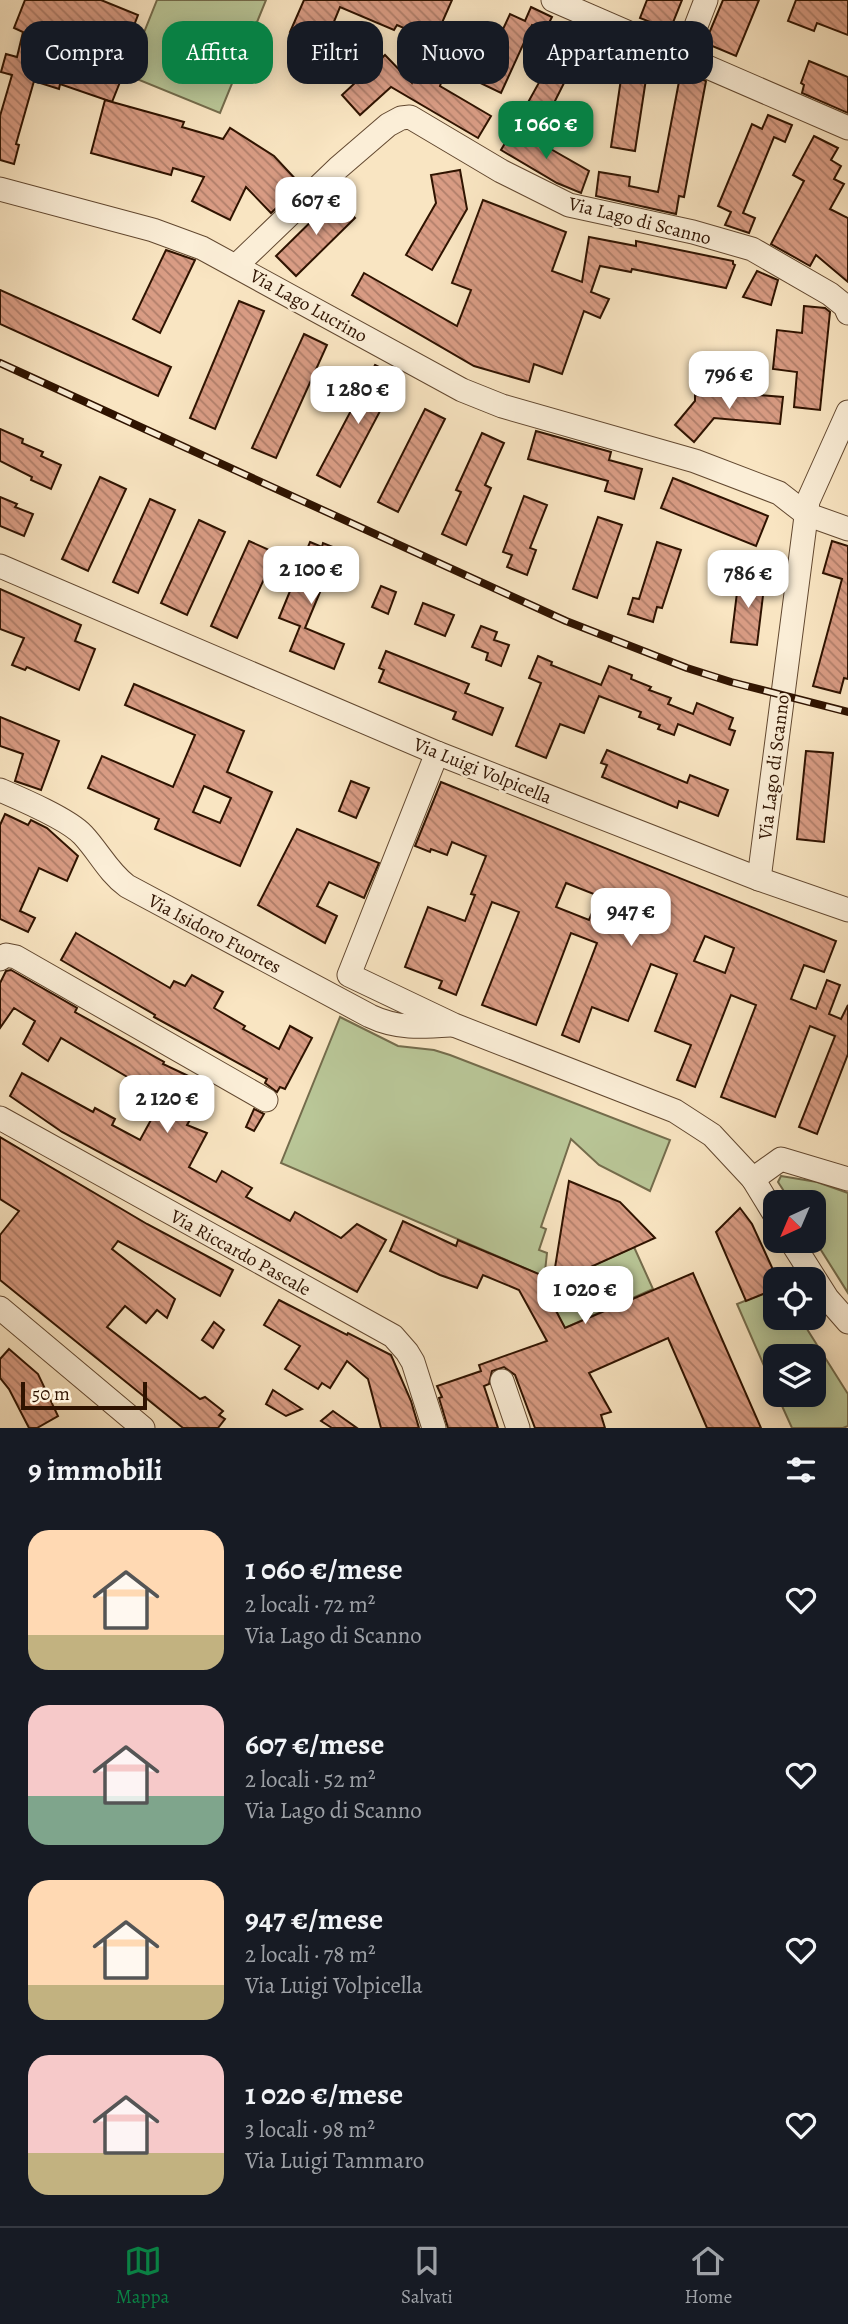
<!DOCTYPE html>
<html lang="it">
<head>
<meta charset="utf-8">
<style>
  body { margin:0; font-family:Alegreya,serif; background:#242831; color:#f1f3f6; height:100vh; display:flex; flex-direction:column; font-size:26px; white-space:nowrap }
  * { box-sizing:border-box; margin:0 }
  p { font-size:23px; color:#9ea1a6 }
  .icon { flex:none; width:38px; height:38px; fill:none; stroke:currentColor; stroke-width:2; stroke-linecap:round; stroke-linejoin:round }
  .map { position:relative; height:1428px; overflow:hidden }
  .side { display:flex; flex-direction:column; background:#171b24; flex:1 }
  .side>* { flex:none }
  .guide { position:absolute; left:21px; top:21px; width:807px; height:63px; display:flex; gap:14px }
  .needle { width:46px; rotate:224deg }
  .controls { position:absolute; left:763px; top:1190px; display:grid; gap:14px }
  .controls a { display:grid; place-items:center; width:63px; height:63px; border-radius:14px; background:#171b24; box-shadow:0 4px 18px #0003; font-size:35px }
  .scale { position:absolute; left:21px; bottom:18px; width:126px; box-sizing:border-box; padding-left:7px; border:4px solid #2f1300; border-top:0; font-size:19px; line-height:24px; white-space:nowrap; color:#2f1300; -webkit-text-stroke:5px #fbeed7; paint-order:stroke }
  .price { position:absolute; translate:-50% -60px; padding:0 16px; border-radius:14px; background:#fff; color:#222; font-size:23px; line-height:46px; filter:drop-shadow(0 2px 4px #0008) }
  .price::after { content:''; position:absolute; left:50%; top:42px; width:21px; height:16px; margin-left:-10px; background:inherit; clip-path:polygon(0 0,100% 0,50% 100%) }
  .price.selected { background:#0b8043; color:#fff }
  ul { padding:0; list-style:none }
  li { display:flex; align-items:center; gap:21px; height:175px; padding:0 28px }
  li span { display:grid; place-items:center; flex:none; width:196px; height:140px; border-radius:21px; color:#555 }
  li>.icon { margin-inline-start:auto }
  span .icon { width:84px; height:84px; fill:#fffc; stroke-width:1 }
  li b { font-size:30px }
  h2 { display:flex; justify-content:space-between; align-items:center; height:84px; padding:0 28px; font-size:30px }
  .chip { padding:0 24px; border-radius:21px; background:#171b24; box-shadow:0 4px 18px #0003; font-size:24px; line-height:63px }
  .chip.selected { background:#0b8043; color:#fff }
  .tab-bar { display:flex; justify-content:space-around; align-items:center; height:98px; border-top:2px solid #363941; background:#171b24; font-size:19px; color:#9ea1a6 }
  .tab-bar a { display:grid; justify-items:center; gap:4px }
  .tab-bar .selected { color:#0b8043 }
  .map>svg:first-child { display:block }
  .green { fill:#b9c697; stroke:#746c4c; stroke-width:2 }
  .building { fill:url(#building-back-hatch); stroke:#2f1300; stroke-width:2; fill-rule:evenodd }
  .lines { fill:none; stroke-linecap:round; stroke-linejoin:round }
  .minor-casing { stroke:#624830; stroke-width:25 }
  .minor { stroke:#fbeed7; stroke-width:23 }
  .rail-casing { stroke:#2f1300; stroke-width:8 }
  .rail { stroke:#fbeed7; stroke-width:5; stroke-dasharray:16; stroke-linecap:butt }
  .labels { text-anchor:middle; stroke-width:5; stroke-linejoin:round; paint-order:stroke }
  .street-label { font-size:19px; fill:#2f1300; stroke:#fbeed7 }
</style>
</head>
<body>
<div class="map">
<svg width="848" height="1428" viewBox="0 0 848 1428">
  <defs>
    <pattern id="building-back-hatch" width="6" height="6" patternUnits="userSpaceOnUse" patternTransform="scale(1.75)"><rect width="6" height="6" fill="#d99c84"/><path d="M-1 5l2 2M0 0l6 6M5-1l2 2" fill="none" stroke="#b07e6a"/></pattern>
  </defs>
  <rect width="100%" height="100%" fill="#f9e5c2"/>
  <filter id="stains"><feTurbulence type="fractalNoise" baseFrequency=".00286" numOctaves="4"/><feColorMatrix values="0 0 0 0 .2 0 0 0 0 .09 0 0 0 0 .02 0 0 0 .5 -.17"/></filter>
  <radialGradient id="worn" r=".72"><stop offset=".6" stop-color="#630" stop-opacity="0"/><stop offset="1" stop-color="#630" stop-opacity=".3"/></radialGradient>
  <g class="green">
    <polygon points="157,0 266,0 220,113 127,75"/>
    <polygon points="340,1017 398,1046 434,1050 450,1055 670,1140 650,1191 599,1165 571,1139 541,1227 546,1229 539,1250 547,1253 544,1280 534,1272 281,1163"/>
    <polygon points="781,1176 817,1182 848,1193 848,1293 814,1239 814,1202 791,1202 778,1182"/>
    <polygon points="634,1247 653,1289 565,1328 544,1288"/>
    <polygon points="775,1289 775,1318 800,1318 848,1394 848,1426 843,1428 792,1428 777,1395 814,1395 814,1356 775,1356 775,1391 737,1304"/>
  </g>
  <g class="building">
    <polygon points="25,0 101,0 138,15 123,54 130,57 112,102 60,84 59,89 34,81 16,144 19,145 14,164 0,160 0,116 12,75 1,72 6,54 17,57 23,32 14,28"/>
    <polygon points="304,0 452,0 434,41 397,25 394,30 340,7 324,46 290,32"/>
    <polygon points="647,0 682,0 670,30 640,18"/>
    <polygon points="723,0 759,0 736,56 705,43"/>
    <polygon points="796,0 848,0 848,35 817,23 814,31 788,21"/>
    <polygon points="531,7 552,17 545,31 532,25 501,93 472,79 478,65 485,68 510,14 525,21"/>
    <polygon points="580,27 603,39 587,69 574,63 547,117 526,106 557,50 566,55"/>
    <polygon points="385,55 412,83 419,70 441,83 440,86 491,116 478,138 391,87 360,115 342,95"/>
    <polygon points="631,57 655,61 652,79 646,79 635,151 611,147 622,72 628,73"/>
    <polygon points="809,61 848,77 848,113 802,93 804,85 801,83"/>
    <polygon points="681,71 706,81 684,197 679,196 676,214 596,196 599,172 630,177 629,186 658,192"/>
    <polygon points="105,100 184,122 182,127 223,139 230,128 274,156 301,185 271,213 246,187 230,220 192,201 204,177 173,168 171,175 91,153"/>
    <polygon points="768,115 792,125 785,142 774,137 743,213 755,218 749,233 725,225 731,212 718,206 752,124 762,129"/>
    <polygon points="514,128 589,171 581,193 557,183 501,150"/>
    <polygon points="814,136 838,148 831,160 841,166 834,179 844,184 830,209 848,218 848,282 816,255 810,266 771,244 804,181 793,175"/>
    <polygon points="460,170 467,209 432,270 406,255 436,203 431,175"/>
    <polygon points="335,198 355,218 296,276 276,256"/>
    <polygon points="483,200 566,232 552,271 582,282 589,237 636,246 636,241 733,261 733,264 735,265 726,288 632,269 631,272 600,266 591,292 609,299 600,318 584,311 562,374 534,364 529,382 474,366 352,295 364,273 457,326 471,290 452,283"/>
    <polygon points="166,250 195,260 160,333 133,319"/>
    <polygon points="757,271 778,280 771,305 743,297"/>
    <polygon points="0,290 171,367 158,396 0,324"/>
    <polygon points="239,301 264,311 215,429 190,418"/>
    <polygon points="804,306 825,308 830,312 820,410 794,407 797,372 773,369 777,330 802,333"/>
    <polygon points="304,334 327,345 276,458 252,448"/>
    <polygon points="375,365 398,377 340,487 317,475"/>
    <polygon points="712,391 783,397 780,424 714,418 694,442 675,425 695,401 695,395 712,396"/>
    <polygon points="425,409 445,419 398,512 378,502"/>
    <polygon points="0,429 23,439 22,443 43,452 41,456 61,465 51,489 31,480 32,477 0,461"/>
    <polygon points="536,431 611,452 609,460 642,469 634,499 605,491 608,481 528,459"/>
    <polygon points="482,433 504,443 485,485 491,488 466,545 442,534 461,492 456,490"/>
    <polygon points="100,477 126,489 88,571 62,559"/>
    <polygon points="673,478 768,516 756,546 661,508"/>
    <polygon points="524,496 547,505 530,548 536,550 527,575 507,567 512,555 503,552"/>
    <polygon points="0,497 17,504 15,507 33,514 24,536 0,526"/>
    <polygon points="150,499 175,510 138,593 113,582"/>
    <polygon points="598,517 622,525 597,598 573,589"/>
    <polygon points="199,520 225,532 187,615 161,603"/>
    <polygon points="249,541 276,553 237,638 211,626"/>
    <polygon points="832,541 848,546 848,679 844,678 840,693 813,686 842,579 823,573"/>
    <polygon points="310,542 322,547 323,543 338,549 305,628 344,644 334,669 290,651 300,626 279,618"/>
    <polygon points="657,542 681,550 662,608 657,607 653,622 628,614 633,598 639,599"/>
    <polygon points="739,576 765,579 757,645 731,642"/>
    <polygon points="381,586 396,592 388,614 372,607"/>
    <polygon points="0,589 81,625 75,641 95,649 79,690 27,667 25,670 12,665 24,638 0,629"/>
    <polygon points="423,603 454,615 445,636 415,624"/>
    <polygon points="481,626 497,632 494,640 509,645 501,666 486,660 488,653 472,647"/>
    <polygon points="386,651 469,684 465,693 503,708 492,735 453,719 456,712 379,682 384,670 379,668"/>
    <polygon points="538,656 552,662 551,665 601,685 609,666 632,675 631,679 651,687 649,690 671,698 668,704 693,714 697,703 733,718 729,729 735,731 730,745 678,724 674,735 658,729 660,725 639,717 641,712 599,696 584,733 560,724 546,758 516,746 541,683 529,678"/>
    <path d="M134 684 244 731 227 772 272 792 240 866 155 829 159 819 88 788 102 756 173 787 195 735 125 705ZM204 786 231 798 220 823 193 812Z"/>
    <polygon points="0,717 59,741 41,790 15,781 23,754 0,746"/>
    <polygon points="607,750 687,783 690,775 728,790 718,816 679,801 677,808 602,777 607,765 601,763"/>
    <polygon points="806,751 833,753 824,842 797,839"/>
    <polygon points="351,781 369,788 356,818 339,811"/>
    <path d="M441 782 836 941 824 972 804 965 791 999 816 1009 827 980 840 985 829 1014 841 1019 848 1005V1054L817 1134 799 1127 835 1036 810 1026 775 1117 721 1097 756 1005 731 995 695 1087 677 1080 691 1045 655 1031 677 974 651 964 628 1021 592 1007 579 1042 562 1035 597 943 571 933 536 1025 482 1005 519 912 492 902 456 995 439 988 442 981 405 967 428 907 465 921 475 895 471 894 486 856 452 842 447 855 431 849 430 852 415 846ZM566 883 599 896 589 920 556 907ZM705 936 734 948 725 973 694 961Z"/>
    <polygon points="5,814 28,825 31,820 47,828 78,856 67,881 39,868 20,911 35,918 28,932 0,919 0,825"/>
    <polygon points="297,829 379,863 364,898 329,882 317,906 337,916 325,943 258,905"/>
    <polygon points="76,933 170,988 174,981 185,986 192,975 223,992 214,1008 245,1026 243,1029 279,1049 290,1026 312,1038 285,1089 280,1087 277,1092 265,1083 267,1079 154,1017 155,1015 61,960"/>
    <polygon points="11,970 77,1008 75,1012 164,1062 163,1064 195,1079 193,1081 208,1089 187,1125 207,1133 189,1167 216,1182 222,1171 252,1188 246,1197 290,1221 295,1212 341,1238 357,1224 386,1240 357,1292 62,1132 10,1096 22,1073 93,1112 95,1108 115,1119 112,1125 140,1140 163,1098 61,1038 48,1061 23,1044 35,1021 14,1008 0,1028 0,983 6,971"/>
    <polygon points="254,1109 264,1114 254,1131 246,1127"/>
    <polygon points="0,1137 147,1224 233,1270 220,1296 118,1241 112,1249 175,1299 167,1318 157,1310 146,1323 125,1306 107,1327 200,1399 205,1397 223,1411 219,1415 225,1419 218,1428 183,1428 0,1280 0,1235 19,1211 0,1199"/>
    <polygon points="569,1181 620,1202 655,1238 544,1288 565,1328 693,1273 761,1428 707,1428 668,1338 589,1373 611,1412 601,1415 605,1428 535,1428 515,1375 504,1367 492,1371 489,1384 484,1386 498,1428 448,1428 439,1398 442,1397 437,1386 481,1371 479,1365 547,1341 519,1290 483,1275 477,1288 440,1275 390,1251 403,1221 456,1246 458,1240 553,1280"/>
    <polygon points="740,1208 752,1224 775,1274 775,1289 746,1301 716,1232"/>
    <polygon points="279,1300 347,1335 348,1333 391,1355 411,1401 419,1428 381,1428 368,1379 347,1361 330,1388 322,1383 318,1389 285,1369 300,1346 264,1325"/>
    <polygon points="214,1322 224,1330 213,1348 202,1340"/>
    <polygon points="9,1349 38,1374 58,1416 37,1428 29,1428 9,1389 0,1378 0,1359"/>
    <polygon points="273,1390 302,1409 286,1416 266,1404"/>
    <polygon points="333,1411 357,1428 332,1428 321,1421"/>
  </g>
  <g class="lines">
    <defs>
      <g id="minor">
        <polyline points="553,0 848,128"/>
        <polyline points="684,57 706,0"/>
        <polyline points="0,189 153,230 202,248 462,390 502,406 695,461 779,493 806,514 848,529"/>
        <polyline points="237,265 338,168 388,125 401,118 410,117 501,171 569,205 693,232 752,249 830,294 845,306 848,313"/>
        <polyline points="0,566 437,753 759,879 848,910"/>
        <polyline points="437,753 349,975 454,1025 675,1111 712,1135 753,1179 775,1215"/>
        <path d="M0 790C21 799 68 819 83 835 99 852 108 872 127 886L370 1016C397 1029 422 1027 452 1025"/>
        <polyline points="759,879 808,501 848,412"/>
        <polyline points="0,959 6,955 16,957 266,1100"/>
        <polyline points="0,1118 393,1336 407,1352 413,1362 434,1428"/>
        <polyline points="753,1179 781,1159 848,1179"/>
        <polyline points="791,1241 827,1298 848,1322"/>
        <polyline points="0,1308 143,1428"/>
        <polyline points="502,1381 518,1428"/>
      </g>
    </defs>
    <use href="#minor" class="minor-casing"/>
    <use href="#minor" class="minor"/>
    <defs>
      <polyline id="rail" points="0,363 566,621 687,668 731,682 848,712"/>
    </defs>
    <use href="#rail" class="rail-casing"/>
    <use href="#rail" class="rail"/>
  </g>
  <g class="labels">
    <g class="street-label">
      <text transform="translate(640 220) rotate(14)" y="7">Via Lago di Scanno</text>
      <text transform="translate(309 305) rotate(29)" y="7">Via Lago Lucrino</text>
      <text transform="translate(773 767) rotate(-83)" y="7">Via Lago di Scanno</text>
      <text transform="translate(483 770) rotate(22)" y="7">Via Luigi Volpicella</text>
      <text transform="translate(215 933) rotate(28)" y="7">Via Isidoro Fuortes</text>
      <text transform="translate(241 1252) rotate(29)" y="7">Via Riccardo Pascale</text>
    </g>
  </g>
  <rect width="100%" height="100%" filter="url(#stains)"/>
  <rect width="100%" height="100%" fill="url(#worn)"/>
</svg>
<div class="controls">
<a><svg class="needle" viewBox="-14 -14 28 28"><path d="M0-13l5 13h-10z" fill="#e53935"/><path d="M0 13l5-13h-10z" fill="#9ea1a6"/></svg></a>
<a><svg class="icon" aria-label="locate" viewBox="0 0 24 24"><circle cx="12" cy="12" r="6"/><path d="M12 2v4M12 18v4M2 12h4M18 12h4"/></svg></a>
<a><svg class="icon" aria-label="layers" viewBox="0 0 24 24"><path d="M12 4l9 5-9 5-9-5zM3 14l9 5 9-5"/></svg></a>
</div>
<div class="scale">50 m</div>
<b class="price selected" style="left:546px;top:161px">1 060 €</b>
<b class="price" style="left:316px;top:237px">607 €</b>
<b class="price" style="left:729px;top:411px">796 €</b>
<b class="price" style="left:358px;top:426px">1 280 €</b>
<b class="price" style="left:311px;top:606px">2 100 €</b>
<b class="price" style="left:748px;top:610px">786 €</b>
<b class="price" style="left:631px;top:948px">947 €</b>
<b class="price" style="left:167px;top:1135px">2 120 €</b>
<b class="price" style="left:585px;top:1326px">1 020 €</b>
<div class="guide">
<a class="chip">Compra</a>
<a class="chip selected">Affitta</a>
<a class="chip">Filtri</a>
<a class="chip">Nuovo</a>
<a class="chip">Appartamento</a>
</div>
</div>
<section class="side">
<h2>9 immobili<svg class="icon" aria-label="filters" viewBox="0 0 24 24"><path d="M4 7h16M4 17h16"/><circle cx="9" cy="7" r="2"/><circle cx="15" cy="17" r="2"/></svg></h2>
<ul>
<li><span style="background:linear-gradient(#ffd9b3 75%,#c2b280 0)"><svg class="icon" aria-label="home" viewBox="0 0 24 24"><path d="M3 11l9-7 9 7M6 9v11h12V9"/></svg></span><div><b>1 060 €/mese</b><p>2 locali · 72 m²</p><p>Via Lago di Scanno</p></div><svg class="icon" aria-label="heart" viewBox="0 0 24 24"><path d="M12 20l-8-8c-3-5 5-10 8-4 3-6 11-1 8 4z"/></svg></li>
<li><span style="background:linear-gradient(#f6c9c9 65%,#7fa58c 0)"><svg class="icon" aria-label="home" viewBox="0 0 24 24"><path d="M3 11l9-7 9 7M6 9v11h12V9"/></svg></span><div><b>607 €/mese</b><p>2 locali · 52 m²</p><p>Via Lago di Scanno</p></div><svg class="icon" aria-label="heart" viewBox="0 0 24 24"><path d="M12 20l-8-8c-3-5 5-10 8-4 3-6 11-1 8 4z"/></svg></li>
<li><span style="background:linear-gradient(#ffd9b3 75%,#c2b280 0)"><svg class="icon" aria-label="home" viewBox="0 0 24 24"><path d="M3 11l9-7 9 7M6 9v11h12V9"/></svg></span><div><b>947 €/mese</b><p>2 locali · 78 m²</p><p>Via Luigi Volpicella</p></div><svg class="icon" aria-label="heart" viewBox="0 0 24 24"><path d="M12 20l-8-8c-3-5 5-10 8-4 3-6 11-1 8 4z"/></svg></li>
<li><span style="background:linear-gradient(#f6c9c9 70%,#c2b280 0)"><svg class="icon" aria-label="home" viewBox="0 0 24 24"><path d="M3 11l9-7 9 7M6 9v11h12V9"/></svg></span><div><b>1 020 €/mese</b><p>3 locali · 98 m²</p><p>Via Luigi Tammaro</p></div><svg class="icon" aria-label="heart" viewBox="0 0 24 24"><path d="M12 20l-8-8c-3-5 5-10 8-4 3-6 11-1 8 4z"/></svg></li>
</ul>
</section>
<nav class="tab-bar">
<a class="selected"><svg class="icon" aria-label="map" viewBox="0 0 24 24"><path d="M3 6l6-2 6 2 6-2v14l-6 2-6-2-6 2zM9 4v14M15 6v14"/></svg>Mappa</a>
<a><svg class="icon" aria-label="saved" viewBox="0 0 24 24"><path d="M7 4h10v16l-5-4-5 4z"/></svg>Salvati</a>
<a><svg class="icon" aria-label="home" viewBox="0 0 24 24"><path d="M3 11l9-7 9 7M6 9v11h12V9"/></svg>Home</a>
</nav>
</body>
</html>
